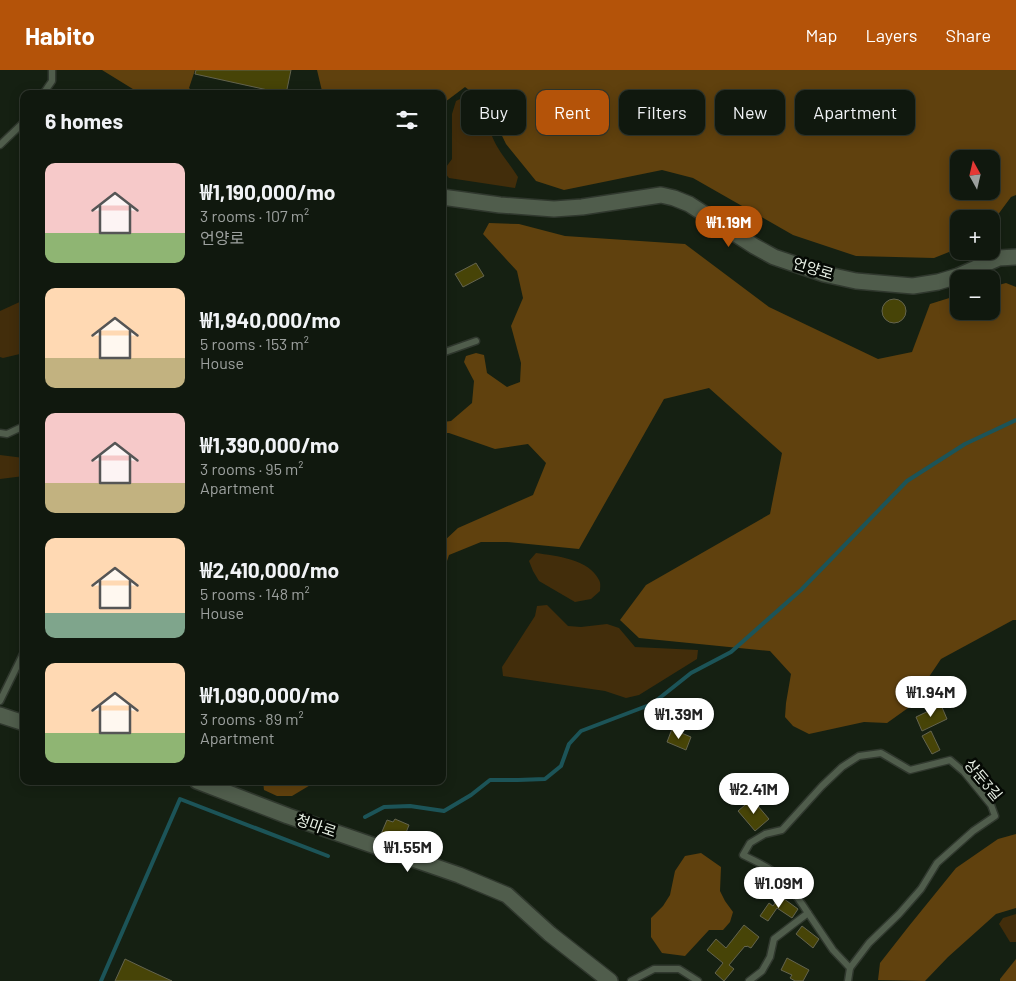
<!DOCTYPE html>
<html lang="en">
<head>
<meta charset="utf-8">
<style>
  body { margin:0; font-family:Barlow,"Noto Sans KR",sans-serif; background:#1e251c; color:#f1f3f6; height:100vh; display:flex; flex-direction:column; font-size:19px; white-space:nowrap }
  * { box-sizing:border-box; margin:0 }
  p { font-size:16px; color:#9ca09e }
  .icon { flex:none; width:28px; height:28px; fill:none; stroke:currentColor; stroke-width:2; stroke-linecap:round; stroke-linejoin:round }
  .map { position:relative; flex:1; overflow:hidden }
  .drawer { position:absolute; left:20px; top:20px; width:426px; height:695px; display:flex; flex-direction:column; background:#10180e; border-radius:10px; box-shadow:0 2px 12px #0003,0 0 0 1px #30372e }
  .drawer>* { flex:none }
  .banner { position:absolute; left:461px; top:20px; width:475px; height:45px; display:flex; gap:10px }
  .needle { width:32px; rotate:352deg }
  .fabs { position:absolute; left:950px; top:80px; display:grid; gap:10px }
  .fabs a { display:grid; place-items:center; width:50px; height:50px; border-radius:10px; background:#10180e; box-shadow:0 2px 12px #0003,0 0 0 1px #30372e; font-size:25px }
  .price { position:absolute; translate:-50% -42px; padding:0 11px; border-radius:18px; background:#fff; color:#222; font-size:16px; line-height:32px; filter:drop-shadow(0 1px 2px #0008) }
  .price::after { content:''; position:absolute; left:50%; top:30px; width:15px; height:11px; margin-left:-8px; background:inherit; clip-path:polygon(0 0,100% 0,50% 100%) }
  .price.current { background:#b45309; color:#fff }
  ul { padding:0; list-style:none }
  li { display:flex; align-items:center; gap:15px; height:125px; padding:0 25px }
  li span { display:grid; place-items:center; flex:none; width:140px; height:100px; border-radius:10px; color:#555 }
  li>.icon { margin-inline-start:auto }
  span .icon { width:60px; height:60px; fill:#fffc; stroke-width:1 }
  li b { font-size:21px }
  h2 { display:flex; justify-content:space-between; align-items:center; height:60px; padding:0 25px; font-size:21px }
  .chip { padding:0 18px; border-radius:10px; background:#10180e; box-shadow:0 2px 12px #0003,0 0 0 1px #30372e; font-size:18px; line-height:45px }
  .chip.current { background:#b45309; color:#fff }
  header { display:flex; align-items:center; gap:30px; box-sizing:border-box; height:70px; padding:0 25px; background:#b45309; color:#fff }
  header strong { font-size:24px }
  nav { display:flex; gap:28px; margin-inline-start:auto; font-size:18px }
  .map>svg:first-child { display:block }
  .green { fill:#422d0b }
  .forest { fill:#60410e; fill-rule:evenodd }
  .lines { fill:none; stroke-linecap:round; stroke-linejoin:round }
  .stream { stroke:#1c5458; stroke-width:4 }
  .building { fill:#474407; stroke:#64644f }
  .lane-casing { stroke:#30382e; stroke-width:9 }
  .secondary-casing { stroke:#30382e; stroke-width:18 }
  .lane { stroke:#505d4c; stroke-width:6 }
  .secondary { stroke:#505d4c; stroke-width:15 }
  .labels { text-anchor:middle; stroke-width:5; stroke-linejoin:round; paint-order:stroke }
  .street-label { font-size:15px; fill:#e7efe4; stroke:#050904 }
</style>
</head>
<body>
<header>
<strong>Habito</strong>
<nav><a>Map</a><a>Layers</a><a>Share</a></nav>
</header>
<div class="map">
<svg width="1016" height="911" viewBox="0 0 1016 911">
  <rect width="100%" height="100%" fill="#152012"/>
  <g class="green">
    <path d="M464 27C487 37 486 58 498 78 504 88 512 97 518 107L515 118 449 108 443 101 452 89V44L456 31Z"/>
    <polygon points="24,230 24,283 3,288 0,287 0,241"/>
    <polygon points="0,385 24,388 24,406 0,409"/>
    <path d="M536 483C556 486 589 489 599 510 601 513 600 518 600 521L591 529 575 532 539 511 533 501 529 491Z"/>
    <polygon points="547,535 568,556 581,557 607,554 619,558 635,577 698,580 697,589 639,625 626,628 605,621 503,606 502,597 535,546 537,536"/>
    <polygon points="1016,844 1016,872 1010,872 999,854 1003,848"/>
  </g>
  <g class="forest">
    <polygon points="102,0 195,0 189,18 195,24 141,24"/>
    <path d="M317 0H1016V125L1011 127 991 154V149H959V178L934 188 856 186 793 165 693 108 662 100 564 120 536 111 506 74 486 33 465 17 445 32 443 82 442 24H324L322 21ZM959 89H991V121H959Z"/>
    <polygon points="489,153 519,154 565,166 685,174 769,237 878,289 912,282 930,234 959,225 959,241 991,241 991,217 1006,213 1016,217 1016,550 1013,550 941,589 908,638 887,653 864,652 809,664 793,656 785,647 786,633 791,604 770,581 639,568 620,550 646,515 770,444 782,383 709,318 664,329 579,479 507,472 481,472 449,485 443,503 443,472 458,458 533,425 546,393 528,374 495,379 449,363 443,363 443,352 451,351 472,333 474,311 464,292 466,286 476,283 484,285 487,303 507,317 520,312 521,293 511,256 523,228 517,201 483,164"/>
    <polygon points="263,711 317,711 292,726 277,726 264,720"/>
    <polygon points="1016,764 1016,838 996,844 948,887 925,911 878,910 880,893 909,856 956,798 998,769"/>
    <polygon points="701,783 721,797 720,821 725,831 733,842 730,852 723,860 709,860 685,886 662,883 651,867 651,848 663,836 670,825 675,801 685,786"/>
    <polygon points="1016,889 1016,911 1000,911 1000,909"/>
  </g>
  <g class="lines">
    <g class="stream">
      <polyline points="365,747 384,737 410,736 444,741 471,725 490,710 518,710 545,709 561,696 569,674 581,661 652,634 691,603 731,582 801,520 907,411 965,374 1016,350"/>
      <polyline points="101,911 180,729 328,786"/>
    </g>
  </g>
  <g class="building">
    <polygon points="196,0 291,0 286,24 195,4"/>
    <polygon points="476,193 484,206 463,217 455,204"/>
    <circle cx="894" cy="241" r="12"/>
    <polygon points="941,635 947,649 922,661 916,647"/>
    <polygon points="672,659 691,667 686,680 667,672"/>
    <polygon points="931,661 940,680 932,684 922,666"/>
    <polygon points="752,729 769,749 755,761 738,741"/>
    <polygon points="395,749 409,755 402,773 381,764 387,750 393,752"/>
    <polygon points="780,826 798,839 792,848 777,838 768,851 760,846 769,833 773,836"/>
    <polygon points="744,855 759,867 751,878 747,876 746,877 745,876 729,895 734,899 724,911 715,903 723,893 707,880 716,869 726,878"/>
    <polygon points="802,856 819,869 813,878 796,864"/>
    <polygon points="787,888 809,900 803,911 795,911 790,908 792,905 781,900"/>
    <polygon points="125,889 148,900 172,911 115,911"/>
  </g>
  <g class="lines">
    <defs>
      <g id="lane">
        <polyline points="43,24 52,11 52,0"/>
        <polyline points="0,75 24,52"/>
        <polyline points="442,283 476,271"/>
        <polyline points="0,363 7,364 24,356"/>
        <polyline points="0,631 24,582"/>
        <polyline points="808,843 833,880 850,898"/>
        <polyline points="631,911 654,899 679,899 698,911"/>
        <path d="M749 911 762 901 770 887 774 869 808 843C797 826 785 809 768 798 760 793 751 789 743 785L750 773 765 764 782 760 822 716 842 697 859 686 881 683 910 700 950 690 964 702 991 735 995 746 973 761 937 793 921 819 899 844 869 873 850 898 848 911"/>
      </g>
      <g id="secondary">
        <polyline points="442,127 500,135 554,139 582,137 661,125 674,128 689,134 754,176 774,187 824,204 856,211 913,216 938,212 958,206 999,188 1016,187"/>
        <polyline points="0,645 24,653"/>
        <polyline points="197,711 288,746 459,805 507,825 550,864 610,911"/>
      </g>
    </defs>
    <use href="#lane" class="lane-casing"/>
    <use href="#secondary" class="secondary-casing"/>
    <use href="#lane" class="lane"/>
    <use href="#secondary" class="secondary"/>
  </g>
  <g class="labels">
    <g class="street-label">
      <text transform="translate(813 199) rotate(17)" y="5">언양로</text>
      <text transform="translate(983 710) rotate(50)" y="5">상둔3길</text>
      <text transform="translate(316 756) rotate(19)" y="5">청마로</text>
    </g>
  </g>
</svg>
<div class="fabs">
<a><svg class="needle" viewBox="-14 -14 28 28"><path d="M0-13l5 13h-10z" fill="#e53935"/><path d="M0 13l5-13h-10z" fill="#9ca09e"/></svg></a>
<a>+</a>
<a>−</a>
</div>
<b class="price current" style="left:729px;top:178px">₩1.19M</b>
<b class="price" style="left:931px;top:648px">₩1.94M</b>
<b class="price" style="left:679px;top:670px">₩1.39M</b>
<b class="price" style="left:754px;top:745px">₩2.41M</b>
<b class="price" style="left:408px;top:803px">₩1.55M</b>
<b class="price" style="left:779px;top:839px">₩1.09M</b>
<div class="banner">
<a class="chip">Buy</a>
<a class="chip current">Rent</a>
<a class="chip">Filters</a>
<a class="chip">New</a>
<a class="chip">Apartment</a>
</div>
<section class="drawer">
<h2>6 homes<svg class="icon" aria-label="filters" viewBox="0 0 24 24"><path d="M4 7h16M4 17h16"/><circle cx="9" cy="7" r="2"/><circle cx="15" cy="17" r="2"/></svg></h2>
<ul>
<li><span style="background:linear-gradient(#f6c9c9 70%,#8fb573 0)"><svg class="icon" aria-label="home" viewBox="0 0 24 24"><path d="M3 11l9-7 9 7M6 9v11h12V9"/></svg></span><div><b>₩1,190,000/mo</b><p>3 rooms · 107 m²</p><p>언양로</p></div></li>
<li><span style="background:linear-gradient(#ffd9b3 70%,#c2b280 0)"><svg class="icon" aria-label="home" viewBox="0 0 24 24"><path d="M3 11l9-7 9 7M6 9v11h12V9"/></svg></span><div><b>₩1,940,000/mo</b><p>5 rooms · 153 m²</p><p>House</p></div></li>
<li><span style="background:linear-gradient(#f6c9c9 70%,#c2b280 0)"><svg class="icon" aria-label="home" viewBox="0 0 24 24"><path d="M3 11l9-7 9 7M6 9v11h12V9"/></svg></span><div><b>₩1,390,000/mo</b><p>3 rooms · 95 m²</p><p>Apartment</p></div></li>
<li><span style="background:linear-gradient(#ffd9b3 75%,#7fa58c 0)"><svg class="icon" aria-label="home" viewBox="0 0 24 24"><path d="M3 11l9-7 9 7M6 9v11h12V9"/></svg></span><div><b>₩2,410,000/mo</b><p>5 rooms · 148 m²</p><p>House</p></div></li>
<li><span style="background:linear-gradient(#ffd9b3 70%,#8fb573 0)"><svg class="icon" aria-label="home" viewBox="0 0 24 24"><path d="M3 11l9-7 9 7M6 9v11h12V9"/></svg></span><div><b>₩1,090,000/mo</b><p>3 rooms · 89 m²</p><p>Apartment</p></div></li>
</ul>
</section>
</div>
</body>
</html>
